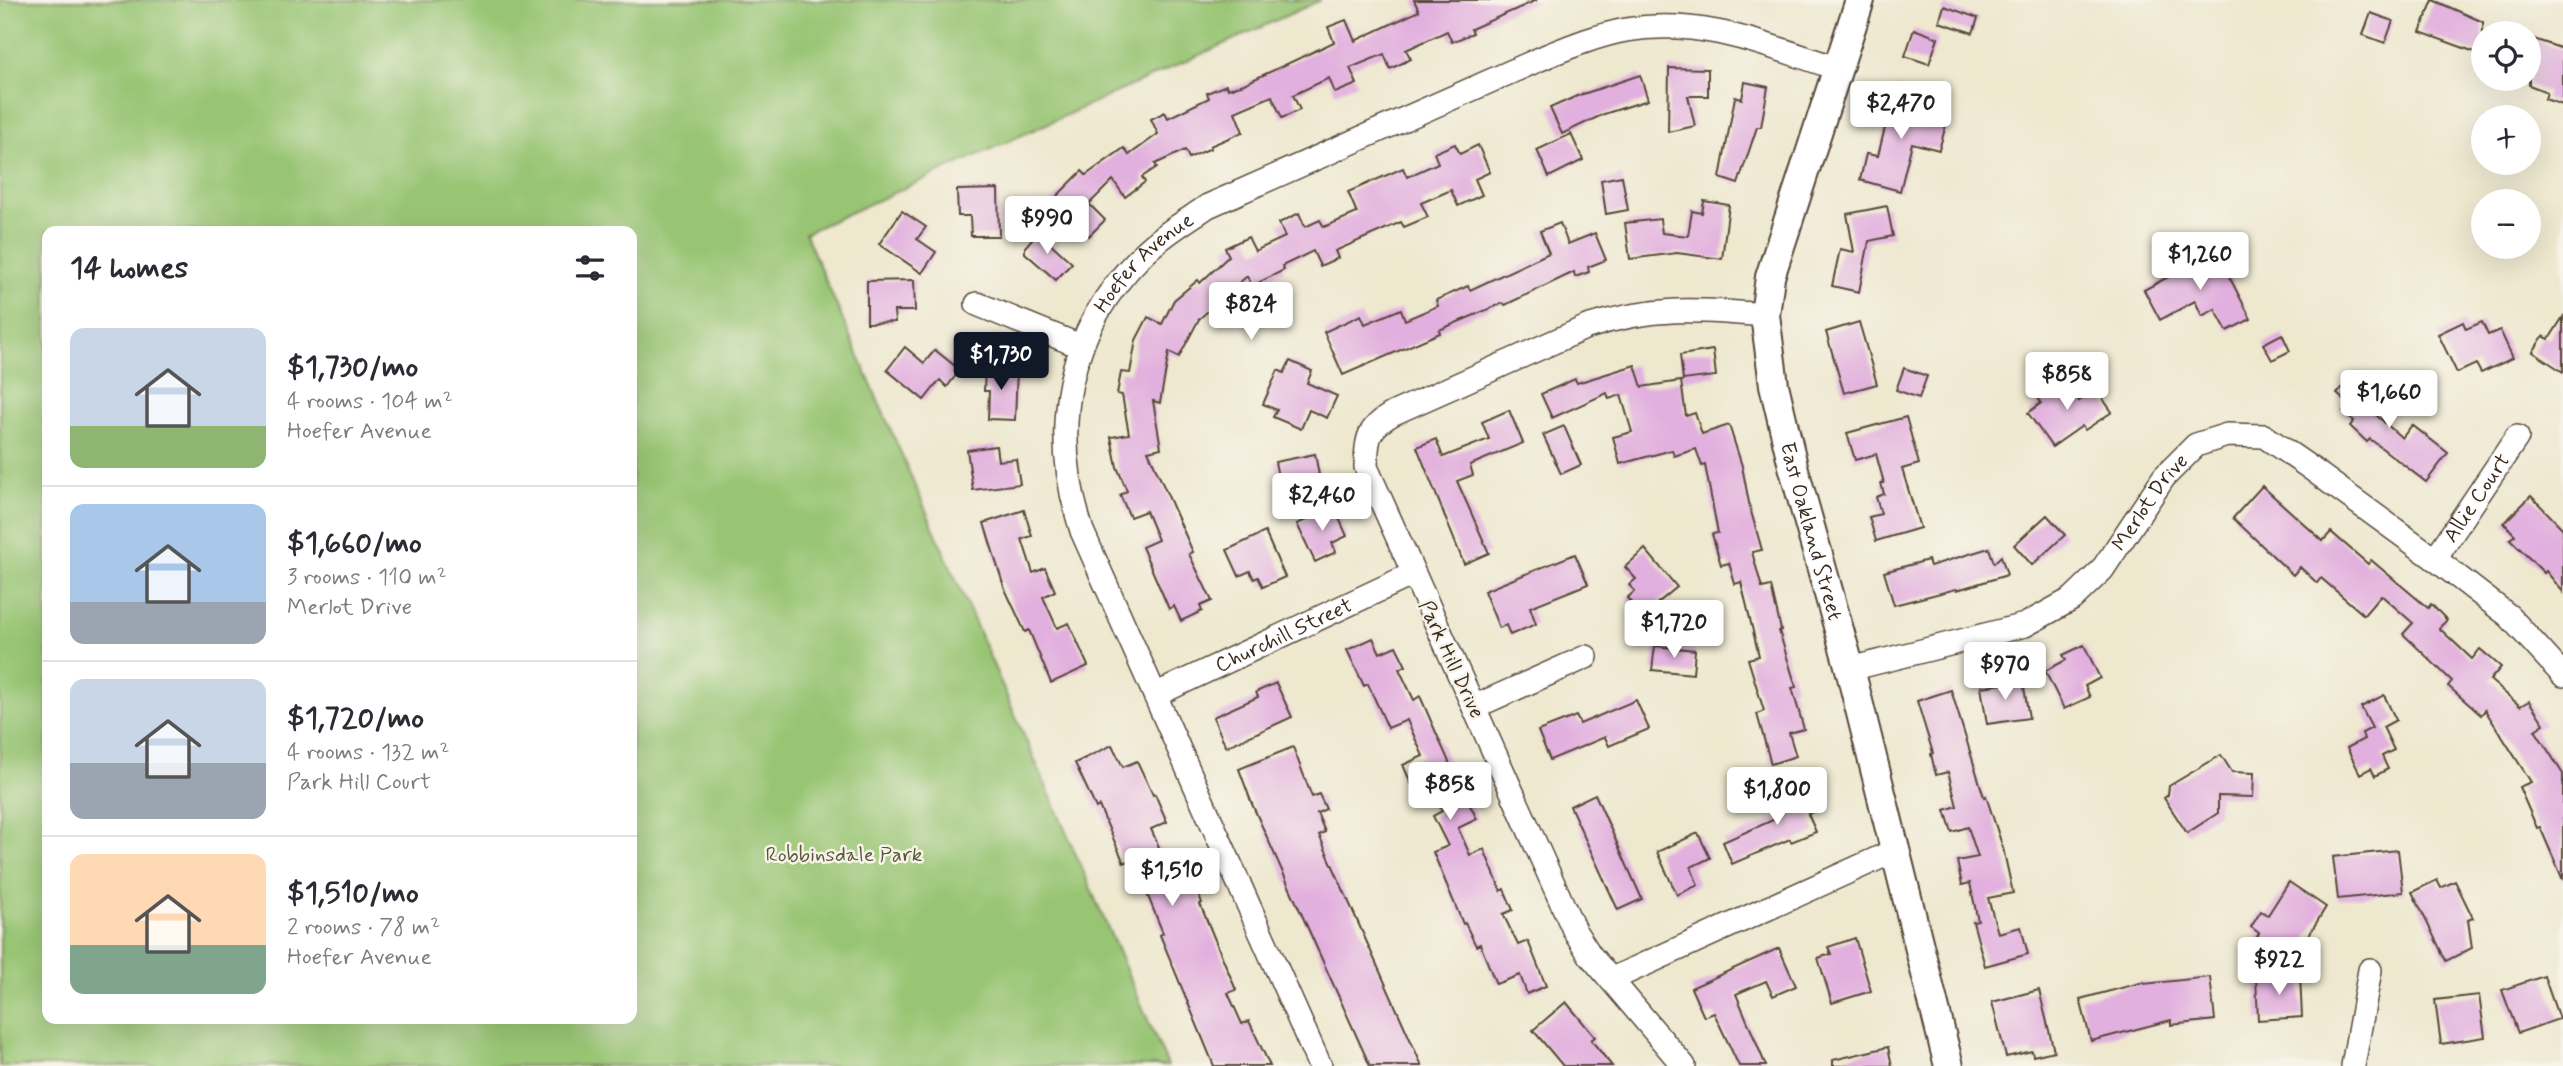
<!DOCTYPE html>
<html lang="en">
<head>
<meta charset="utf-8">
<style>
  body { margin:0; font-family:Mynerve,sans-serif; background:#f2f2f3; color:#2b2b33; height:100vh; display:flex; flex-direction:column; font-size:26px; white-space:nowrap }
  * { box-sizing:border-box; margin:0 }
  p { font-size:23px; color:#7c7c81 }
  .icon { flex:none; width:38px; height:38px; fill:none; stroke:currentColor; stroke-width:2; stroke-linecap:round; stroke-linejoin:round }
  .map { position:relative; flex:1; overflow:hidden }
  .drawer { position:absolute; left:42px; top:226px; width:595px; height:798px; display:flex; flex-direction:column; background:#fff; border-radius:14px; box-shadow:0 7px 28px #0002 }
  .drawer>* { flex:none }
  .buttons { position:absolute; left:2471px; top:21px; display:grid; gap:14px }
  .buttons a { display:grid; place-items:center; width:70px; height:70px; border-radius:50%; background:#fff; box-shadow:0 7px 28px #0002; font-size:35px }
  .price { position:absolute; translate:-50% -60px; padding:0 16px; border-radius:7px; background:#fff; color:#222; font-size:23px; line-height:46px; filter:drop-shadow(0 2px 4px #0008) }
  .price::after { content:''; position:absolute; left:50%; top:42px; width:21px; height:16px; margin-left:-10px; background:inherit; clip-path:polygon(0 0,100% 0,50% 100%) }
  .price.on { background:#111827; color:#fff }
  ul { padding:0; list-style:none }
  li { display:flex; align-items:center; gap:21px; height:175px; padding:0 28px }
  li+li { border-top:2px solid #e1e1e2 }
  li span { display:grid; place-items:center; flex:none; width:196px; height:140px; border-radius:14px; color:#555 }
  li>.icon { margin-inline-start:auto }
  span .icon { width:84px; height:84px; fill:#fffc; stroke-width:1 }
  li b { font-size:30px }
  h2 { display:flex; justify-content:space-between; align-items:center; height:84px; padding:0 28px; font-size:30px }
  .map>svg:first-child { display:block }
  .green { fill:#98c573; stroke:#6a7848; stroke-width:2; fill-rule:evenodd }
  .building { fill:#e2b0de }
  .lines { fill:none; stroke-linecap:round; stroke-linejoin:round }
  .minor-casing { stroke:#564639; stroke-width:26 }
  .tertiary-casing { stroke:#564639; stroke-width:32 }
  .minor { stroke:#fff; stroke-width:23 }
  .tertiary { stroke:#fff; stroke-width:28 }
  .labels { text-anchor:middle; stroke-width:5; stroke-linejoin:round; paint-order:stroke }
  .street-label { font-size:21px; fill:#3b2a1e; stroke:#f7f3e8 }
  .park-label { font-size:21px; fill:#575838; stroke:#f7f3e8 }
</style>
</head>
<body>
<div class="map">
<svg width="2563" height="1066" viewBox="0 0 2563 1066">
  <rect width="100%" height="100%" fill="#f7f3e8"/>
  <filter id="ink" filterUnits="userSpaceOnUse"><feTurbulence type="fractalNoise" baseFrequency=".0143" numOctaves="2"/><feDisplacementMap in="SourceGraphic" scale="14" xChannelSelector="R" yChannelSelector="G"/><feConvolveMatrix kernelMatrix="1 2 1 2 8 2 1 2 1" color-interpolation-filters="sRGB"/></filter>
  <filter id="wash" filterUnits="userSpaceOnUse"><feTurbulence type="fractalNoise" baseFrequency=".00686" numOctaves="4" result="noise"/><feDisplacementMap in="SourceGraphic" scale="28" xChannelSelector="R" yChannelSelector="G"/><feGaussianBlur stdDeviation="1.57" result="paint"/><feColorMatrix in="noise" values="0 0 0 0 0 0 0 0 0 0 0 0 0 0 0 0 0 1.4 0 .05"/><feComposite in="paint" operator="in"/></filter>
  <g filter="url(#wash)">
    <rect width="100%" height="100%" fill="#eee8cf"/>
    <path class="green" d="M0 0H1321L805 233 1168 1066H0ZM47 231H632V1018H47Z"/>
    <g id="blocks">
      <g class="building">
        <polygon points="1414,0 1537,0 1471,29 1473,33 1452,42 1447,31 1406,50 1411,59 1390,69 1384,54 1350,68 1357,84 1335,93 1329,78 1293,95 1300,110 1282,118 1272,96 1235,112 1243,132 1210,146 1211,148 1189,158 1185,150 1155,164 1157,167 1142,177 1145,182 1125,197 1113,180 1089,204 1105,220 1089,236 1068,215 1063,219 1049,204 1082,171 1086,175 1124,148 1129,155 1158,134 1151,119 1165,112 1168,118 1209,98 1207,93 1226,85 1228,89 1244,84 1334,42 1328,27 1346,20 1355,41 1419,11"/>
        <polygon points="2433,0 2483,22 2483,55 2420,32"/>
        <polygon points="1944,6 1978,18 1973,33 1939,22"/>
        <polygon points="2371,13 2393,21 2385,43 2363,35"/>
        <polygon points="1914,29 1938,38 1929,64 1905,56"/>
        <polygon points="2534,39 2563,49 2563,105 2545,99 2547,92 2529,85 2529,54"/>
        <polygon points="1669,68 1708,69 1708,96 1688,96 1695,126 1668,132"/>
        <polygon points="1640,75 1648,100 1604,114 1562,134 1550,108 1577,96"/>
        <polygon points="1745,82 1768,87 1761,127 1757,127 1738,184 1720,178 1735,97 1742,99"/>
        <polygon points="1895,87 1923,94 1917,118 1946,125 1939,150 1912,143 1900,191 1860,180 1866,154 1878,156"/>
        <polygon points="1571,134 1583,160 1549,177 1537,150"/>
        <polygon points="1455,144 1460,154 1478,145 1490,172 1475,179 1482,195 1458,206 1451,190 1421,203 1428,217 1404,227 1401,222 1335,251 1338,258 1320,266 1313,251 1282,266 1284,270 1252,286 1247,276 1199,319 1179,357 1169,352 1160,403 1153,401 1161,448 1148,451 1193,552 1189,554 1212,601 1200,606 1202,611 1181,621 1174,606 1169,609 1142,547 1158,540 1146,511 1130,517 1120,495 1127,491 1117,467 1111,437 1129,434 1122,395 1117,394 1121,372 1130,373 1136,340 1148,317 1162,324 1174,300 1198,280 1200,283 1229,256 1225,248 1248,237 1255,251 1285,237 1279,223 1299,213 1305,227 1320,220 1324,227 1357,213 1348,192 1403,168 1407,177 1438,163 1434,153"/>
        <polygon points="1622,176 1628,210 1606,214 1601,180"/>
        <polygon points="998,189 999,236 971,236 970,216 958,216 957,190"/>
        <polygon points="1704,201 1729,205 1722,259 1677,253 1630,259 1625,223 1660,219 1662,233 1688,236 1692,211 1702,213"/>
        <polygon points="1887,206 1893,236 1869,241 1859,292 1832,286 1840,249 1854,252 1847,214"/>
        <polygon points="902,211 926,227 917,239 936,252 922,273 879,244"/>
        <polygon points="1560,223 1568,244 1595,233 1606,260 1588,267 1589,272 1575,277 1574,272 1505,305 1503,303 1439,330 1440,333 1343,375 1324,332 1361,315 1365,324 1401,309 1405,320 1438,306 1436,300 1468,286 1470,290 1549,253 1540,231"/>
        <polygon points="1038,232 1072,263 1056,280 1025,253 1025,247"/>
        <polygon points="2216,251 2251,319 2227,331 2215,309 2202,316 2195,301 2160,320 2144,290"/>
        <polygon points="914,280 915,311 894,311 895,322 867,323 867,281"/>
        <polygon points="2563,317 2563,372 2533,352 2543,336 2549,339"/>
        <polygon points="1859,322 1877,384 1844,393 1826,332"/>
        <polygon points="2463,322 2466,329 2482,322 2488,335 2500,330 2513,358 2481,373 2476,364 2457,373 2438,334"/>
        <polygon points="2282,334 2290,351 2272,360 2263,344"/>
        <polygon points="905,347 924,363 935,350 960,370 947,387 940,380 924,400 887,370"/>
        <polygon points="1713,350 1716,376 1683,380 1680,355"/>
        <polygon points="1290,361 1312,371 1307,383 1337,396 1327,418 1309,410 1301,429 1273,417 1277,410 1263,404 1278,370 1284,373"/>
        <polygon points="1635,365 1642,387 1681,381 1686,416 1695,413 1702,434 1729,425 1742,466 1750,508 1762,550 1752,552 1762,588 1771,586 1781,630 1779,631 1796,687 1792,688 1804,729 1789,733 1796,756 1771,764 1757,714 1764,711 1748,659 1759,656 1741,582 1735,584 1729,563 1721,565 1712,534 1718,533 1705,465 1702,466 1696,449 1674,456 1672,450 1620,464 1613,437 1632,432 1621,395 1609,399 1607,393 1552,418 1541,394 1575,379 1577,383"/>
        <polygon points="985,367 1017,368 1015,420 988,419 989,391 984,391"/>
        <polygon points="1904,368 1927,376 1919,398 1896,390"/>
        <polygon points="2356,372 2389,401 2376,415 2402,438 2412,425 2448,453 2426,482 2370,439 2367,442 2350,426 2354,421 2343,411 2349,404 2337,394"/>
        <polygon points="2064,378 2079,401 2096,389 2112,412 2085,430 2082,426 2052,447 2028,413 2041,403 2037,396"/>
        <polygon points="1509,410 1523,443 1470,465 1473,475 1457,481 1489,553 1464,564 1417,447 1436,439 1443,457 1489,439 1482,422"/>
        <polygon points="1906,417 1919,464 1902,469 1920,528 1876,541 1869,517 1881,514 1876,497 1884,494 1881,483 1884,483 1876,454 1855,460 1847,433"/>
        <polygon points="1564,426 1581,465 1561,474 1543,435"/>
        <polygon points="996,446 998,461 1016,459 1020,484 973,490 967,450"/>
        <polygon points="1315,454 1319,475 1303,478 1306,493 1282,497 1275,462"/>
        <polygon points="2262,486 2323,541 2331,532 2368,564 2371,560 2428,608 2431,604 2447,620 2439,628 2472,659 2480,649 2501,667 2490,680 2520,706 2529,701 2544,724 2535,730 2563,774 2563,880 2540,827 2537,828 2519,787 2531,782 2485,710 2481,715 2448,686 2452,681 2403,634 2413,623 2381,595 2364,615 2321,578 2317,583 2300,567 2293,575 2233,518"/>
        <polygon points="2531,496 2563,529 2563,592 2546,571 2544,573 2510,539 2515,535 2504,523"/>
        <polygon points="1334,507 1347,536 1332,543 1336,552 1315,562 1297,524"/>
        <polygon points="1024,510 1032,536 1022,539 1033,573 1045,568 1055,591 1043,597 1057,628 1069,623 1088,666 1051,683 1029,630 1025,632 1004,587 984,523"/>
        <polygon points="2047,515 2065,535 2032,565 2014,545"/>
        <polygon points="1265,532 1285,577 1263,587 1258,577 1254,579 1250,571 1239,576 1227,550"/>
        <polygon points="1989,548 1994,563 2001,556 2007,575 1957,590 1956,589 1894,605 1884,572 1928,560 1930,566"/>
        <polygon points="1645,549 1677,587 1642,616 1627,598 1635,591 1629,585 1636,579 1625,567"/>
        <polygon points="1575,554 1588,584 1530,607 1536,624 1510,635 1506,625 1499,628 1484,591"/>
        <polygon points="1373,638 1380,653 1396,646 1406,666 1399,669 1414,700 1420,696 1456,778 1477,819 1458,828 1470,855 1484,849 1501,891 1504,889 1513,910 1503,914 1518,945 1528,941 1546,986 1527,994 1520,975 1496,984 1480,944 1476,946 1465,923 1463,924 1433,852 1448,846 1433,816 1442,811 1429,784 1414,790 1403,765 1423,756 1407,720 1388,728 1368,684 1364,686 1347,650"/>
        <polygon points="2084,645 2100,678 2085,686 2090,697 2064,709 2045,671 2066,660 2063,655"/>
        <polygon points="1655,646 1695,650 1693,674 1652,670"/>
        <polygon points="2023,681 2029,718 1987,724 1981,687"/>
        <polygon points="1276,683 1292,717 1226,747 1213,717 1258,697 1256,692"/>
        <polygon points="1951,690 1984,797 1986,796 2003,848 2013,893 1988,898 1998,933 2021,927 2028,954 1985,966 1973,922 1978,921 1970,883 1962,885 1957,861 1978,857 1968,827 1952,832 1945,810 1957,806 1948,772 1936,775 1931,754 1933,753 1917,701"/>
        <polygon points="2384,695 2396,720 2383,727 2394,750 2382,756 2388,769 2375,776 2371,768 2360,774 2347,748 2364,739 2362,733 2372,728 2361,707"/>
        <polygon points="1636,700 1649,729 1609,746 1605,737 1550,760 1538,731 1576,716 1580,724"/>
        <polygon points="1112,745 1123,767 1137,761 1153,795 1155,794 1167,822 1151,829 1165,861 1173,858 1183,881 1192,877 1202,903 1200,904 1236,990 1228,993 1242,1024 1249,1021 1270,1066 1214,1066 1160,935 1163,933 1133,859 1124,863 1099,806 1096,808 1075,763"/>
        <polygon points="1293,747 1312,797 1319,794 1326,809 1317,813 1325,832 1319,835 1422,1066 1370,1066 1252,804 1239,769"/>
        <polygon points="2221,755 2232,772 2254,773 2253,797 2218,796 2218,813 2187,833 2164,798 2168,795 2169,786"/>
        <polygon points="1812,787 1821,809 1808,814 1816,832 1791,842 1790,839 1732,864 1723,842 1780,817 1775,803"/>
        <polygon points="1595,794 1642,899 1618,910 1570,806"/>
        <polygon points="1698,833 1710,858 1691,867 1698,885 1677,895 1657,852"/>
        <polygon points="2398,850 2403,892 2338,899 2333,857"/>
        <polygon points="2437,880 2441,888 2455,881 2473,918 2468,920 2472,948 2446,961 2412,892"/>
        <polygon points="2289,882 2326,907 2292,962 2256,939 2259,933 2251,927 2261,911 2268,915"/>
        <polygon points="1855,938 1871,991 1832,1003 1818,958 1831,954 1828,947"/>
        <polygon points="1779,948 1796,986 1773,996 1766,981 1736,994 1766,1066 1739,1066 1714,1013 1704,1017 1691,988"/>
        <polygon points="2300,975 2302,1017 2258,1020 2256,977"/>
        <polygon points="2544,976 2559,1019 2518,1033 2502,990"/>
        <polygon points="2210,977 2215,1020 2171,1025 2171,1020 2091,1041 2080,999 2144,982 2144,984"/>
        <polygon points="2039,990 2054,1051 2033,1056 2032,1051 2006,1057 1992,1002"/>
        <polygon points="2479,995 2485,1037 2441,1044 2435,1000"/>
        <polygon points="1566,1002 1595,1037 1591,1040 1612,1066 1563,1066 1533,1030"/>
        <polygon points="1888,1047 1892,1066 1833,1066 1833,1060"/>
      </g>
    </g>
  </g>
  <g filter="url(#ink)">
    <use href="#blocks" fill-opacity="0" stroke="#564639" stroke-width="2"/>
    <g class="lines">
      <defs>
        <g id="minor">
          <polyline points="977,304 1080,346"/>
          <path id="s1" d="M2435 559 2517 437"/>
          <path id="s2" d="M1850 669 2025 625 2072 599 2102 570 2164 477 2196 445 2227 435 2264 436 2309 467 2435 559 2509 616 2563 675"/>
          <path id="s3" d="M1155 695 1413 574"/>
          <polyline points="1474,707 1586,657"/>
          <polyline points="1612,979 1894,851"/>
          <path id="s4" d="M1320 1066 1082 531C1049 429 1065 331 1143 254 1162 235 1186 221 1208 206L1549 55C1574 45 1599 35 1626 30 1702 17 1765 45 1836 68"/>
          <path d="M1684 1066 1590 955 1574 930 1366 467C1367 438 1367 428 1394 413L1587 327C1653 306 1698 309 1765 315"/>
          <polyline points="2353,1066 2370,970"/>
        </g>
        <g id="tertiary">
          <path id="s5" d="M1860 0 1770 277 1765 315 1774 385 1793 466 1850 669 1949 1066"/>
        </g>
      </defs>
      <use href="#minor" class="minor-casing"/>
      <use href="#tertiary" class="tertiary-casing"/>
      <use href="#minor" class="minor"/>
      <use href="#tertiary" class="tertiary"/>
    </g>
  </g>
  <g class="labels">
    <g class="street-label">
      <text dy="7" stroke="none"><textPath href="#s4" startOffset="880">Hoefer Avenue</textPath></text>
      <text dy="7" stroke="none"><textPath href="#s1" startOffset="74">Allie Court</textPath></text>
      <text dy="7" stroke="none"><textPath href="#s2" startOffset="359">Merlot Drive</textPath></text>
      <text dy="7" stroke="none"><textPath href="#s5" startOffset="551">East Oakland Street</textPath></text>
      <text dy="7" stroke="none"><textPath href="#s3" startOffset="142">Churchill Street</textPath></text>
      <text transform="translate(1452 659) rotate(65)" y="7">Park Hill Drive</text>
    </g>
    <g class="park-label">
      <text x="844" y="861">Robbinsdale Park</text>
    </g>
  </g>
</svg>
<div class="buttons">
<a><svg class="icon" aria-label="locate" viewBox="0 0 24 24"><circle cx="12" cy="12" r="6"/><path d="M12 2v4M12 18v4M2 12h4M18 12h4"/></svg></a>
<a>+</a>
<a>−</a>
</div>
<b class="price" style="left:1901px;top:141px">$2,470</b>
<b class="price" style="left:1047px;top:256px">$990</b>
<b class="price" style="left:2200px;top:292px">$1,260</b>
<b class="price" style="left:1251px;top:342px">$824</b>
<b class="price on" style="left:1001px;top:392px">$1,730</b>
<b class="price" style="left:2067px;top:412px">$858</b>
<b class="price" style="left:2389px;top:430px">$1,660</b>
<b class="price" style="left:1322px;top:533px">$2,460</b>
<b class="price" style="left:1674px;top:660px">$1,720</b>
<b class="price" style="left:2005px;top:702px">$970</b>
<b class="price" style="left:1450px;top:822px">$858</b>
<b class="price" style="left:1777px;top:827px">$1,800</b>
<b class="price" style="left:1172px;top:908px">$1,510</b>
<b class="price" style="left:2279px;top:997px">$922</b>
<section class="drawer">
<h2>14 homes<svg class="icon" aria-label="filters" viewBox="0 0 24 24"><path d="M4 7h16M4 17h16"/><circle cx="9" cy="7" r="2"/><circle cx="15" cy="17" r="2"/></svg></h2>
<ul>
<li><span style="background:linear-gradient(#c9d6e8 70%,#8fb573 0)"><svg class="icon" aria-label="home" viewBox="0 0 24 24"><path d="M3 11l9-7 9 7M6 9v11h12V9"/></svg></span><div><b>$1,730/mo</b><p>4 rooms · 104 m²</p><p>Hoefer Avenue</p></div></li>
<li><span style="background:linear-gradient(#a9c7e8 70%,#9aa5b1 0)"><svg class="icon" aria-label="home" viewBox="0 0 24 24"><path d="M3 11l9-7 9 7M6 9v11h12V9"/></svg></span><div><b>$1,660/mo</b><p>3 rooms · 110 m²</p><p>Merlot Drive</p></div></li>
<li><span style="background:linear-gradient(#c9d6e8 60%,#9aa5b1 0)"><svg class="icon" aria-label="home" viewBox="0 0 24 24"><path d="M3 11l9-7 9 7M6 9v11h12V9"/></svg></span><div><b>$1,720/mo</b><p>4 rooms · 132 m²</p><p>Park Hill Court</p></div></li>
<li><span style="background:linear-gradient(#ffd9b3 65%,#7fa58c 0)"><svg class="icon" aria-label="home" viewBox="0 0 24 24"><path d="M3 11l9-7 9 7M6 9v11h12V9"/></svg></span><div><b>$1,510/mo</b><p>2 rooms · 78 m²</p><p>Hoefer Avenue</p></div></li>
</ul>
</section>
</div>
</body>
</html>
